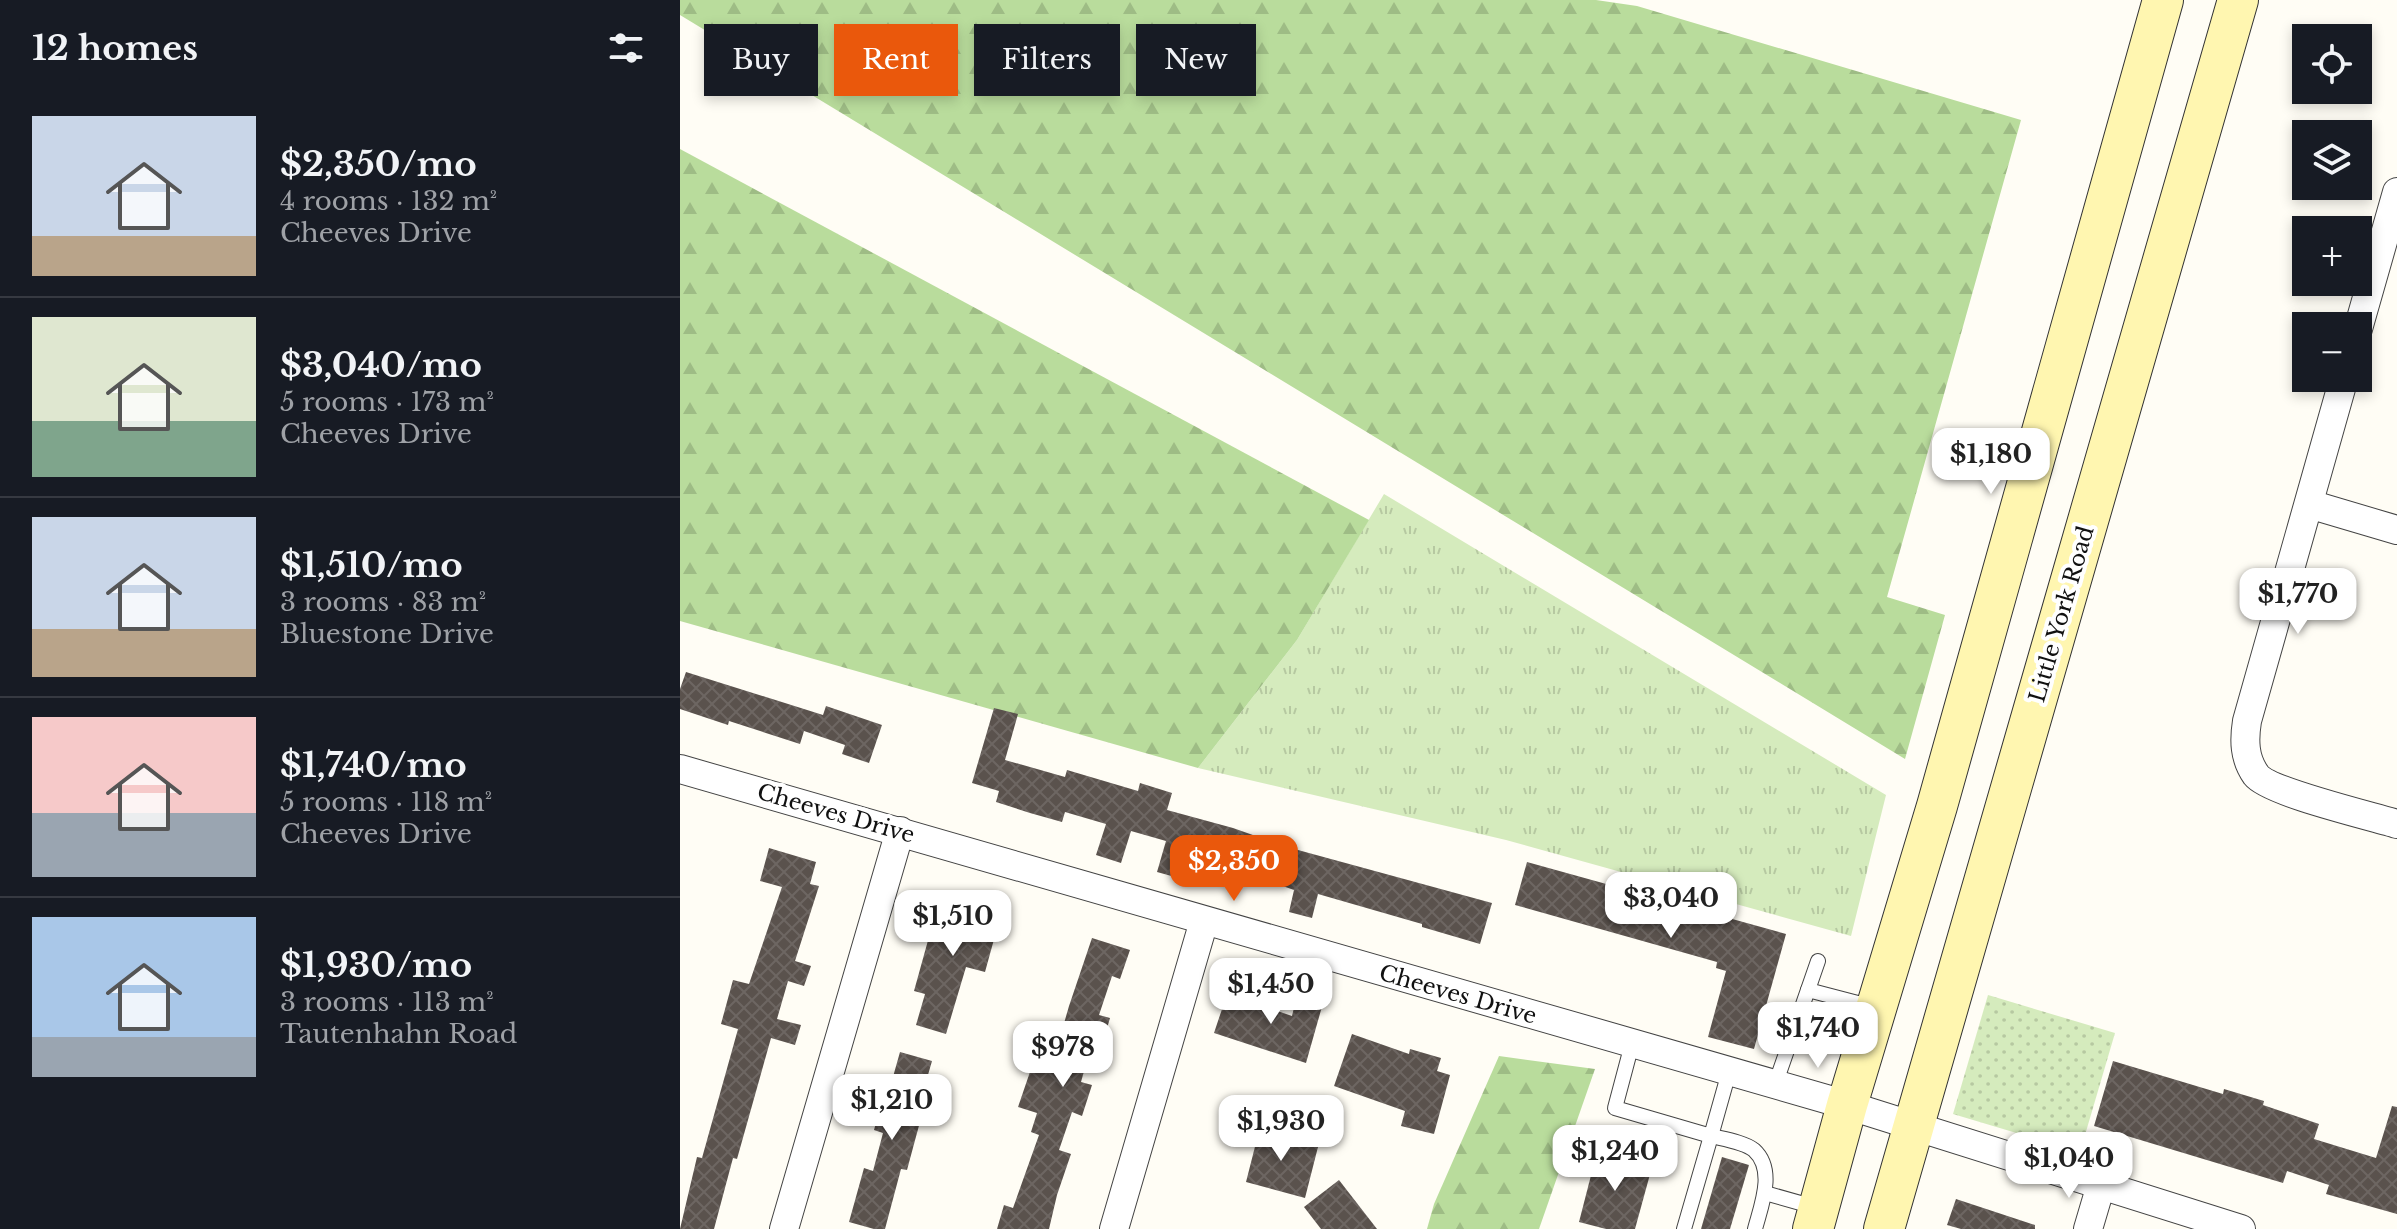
<!DOCTYPE html>
<html lang="en">
<head>
<meta charset="utf-8">
<style>
  body { margin:0; font-family:"Libre Baskerville",serif; background:#20242c; color:#f1f3f6; height:100vh; display:flex; flex-direction:column; font-size:30px; white-space:nowrap }
  * { box-sizing:border-box; margin:0 }
  p { font-size:26px; color:#9ea1a6 }
  .icon { flex:none; width:44px; height:44px; fill:none; stroke:currentColor; stroke-width:2; stroke-linecap:round; stroke-linejoin:round }
  .map { position:relative; flex:1; overflow:hidden }
  .sheet { display:flex; flex-direction:column; background:#171b24; width:680px }
  .sheet>* { flex:none }
  .hud { position:absolute; left:24px; top:24px; width:760px; height:72px; display:flex; gap:16px }
  .fabs { position:absolute; left:1612px; top:24px; display:grid; gap:16px }
  .fabs a { display:grid; place-items:center; width:80px; height:80px; border-radius:0px; background:#171b24; box-shadow:0 4px 12px #0003; font-size:40px }
  .price { position:absolute; translate:-50% -68px; padding:0 18px; border-radius:16px; background:#fff; color:#222; font-size:26px; line-height:52px; filter:drop-shadow(0 2px 4px #0008) }
  .price::after { content:''; position:absolute; left:50%; top:48px; width:24px; height:18px; margin-left:-12px; background:inherit; clip-path:polygon(0 0,100% 0,50% 100%) }
  .price.active { background:#ea580c; color:#fff }
  ul { padding:0; list-style:none }
  li { display:flex; align-items:center; gap:24px; height:200px; padding:0 32px }
  li+li { border-top:2px solid #363941 }
  li span { display:grid; place-items:center; flex:none; width:224px; height:160px; border-radius:0px; color:#555 }
  li>.icon { margin-inline-start:auto }
  span .icon { width:96px; height:96px; fill:#fffc; stroke-width:1 }
  li b { font-size:34px }
  h2 { display:flex; justify-content:space-between; align-items:center; height:96px; padding:0 32px; font-size:34px }
  .pill { padding:0 28px; border-radius:0px; background:#171b24; box-shadow:0 4px 12px #0003; font-size:28px; line-height:72px }
  .pill.active { background:#ea580c; color:#fff }
  main { display:flex; flex:1; min-height:0 }
  .map>svg:first-child { display:block }
  .grass { fill:url(#grass-tufts) }
  .forest { fill:url(#forest-firs) }
  .park { fill:url(#park-dots) }
  .building { fill:url(#building-cross-hatch) }
  .lines { fill:none; stroke-linecap:round; stroke-linejoin:round }
  .service-casing { stroke:#444; stroke-width:16 }
  .minor-casing { stroke:#444; stroke-width:30 }
  .secondary-casing { stroke:#333; stroke-width:42 }
  .service { stroke:#fff; stroke-width:14 }
  .minor { stroke:#fff; stroke-width:28 }
  .secondary { stroke:#fff6b0; stroke-width:40 }
  .labels { text-anchor:middle; stroke-width:8; stroke-linejoin:round; paint-order:stroke }
  .street-label { font-size:22px; fill:#111; stroke:#fff }
</style>
</head>
<body>
<main>
<section class="sheet">
<h2>12 homes<svg class="icon" aria-label="filters" viewBox="0 0 24 24"><path d="M4 7h16M4 17h16"/><circle cx="9" cy="7" r="2"/><circle cx="15" cy="17" r="2"/></svg></h2>
<ul>
<li><span style="background:linear-gradient(#c9d6e8 75%,#b9a48a 0)"><svg class="icon" aria-label="home" viewBox="0 0 24 24"><path d="M3 11l9-7 9 7M6 9v11h12V9"/></svg></span><div><b>$2,350/mo</b><p>4 rooms · 132 m²</p><p>Cheeves Drive</p></div></li>
<li><span style="background:linear-gradient(#dfe7d0 65%,#7fa58c 0)"><svg class="icon" aria-label="home" viewBox="0 0 24 24"><path d="M3 11l9-7 9 7M6 9v11h12V9"/></svg></span><div><b>$3,040/mo</b><p>5 rooms · 173 m²</p><p>Cheeves Drive</p></div></li>
<li><span style="background:linear-gradient(#c9d6e8 70%,#b9a48a 0)"><svg class="icon" aria-label="home" viewBox="0 0 24 24"><path d="M3 11l9-7 9 7M6 9v11h12V9"/></svg></span><div><b>$1,510/mo</b><p>3 rooms · 83 m²</p><p>Bluestone Drive</p></div></li>
<li><span style="background:linear-gradient(#f6c9c9 60%,#9aa5b1 0)"><svg class="icon" aria-label="home" viewBox="0 0 24 24"><path d="M3 11l9-7 9 7M6 9v11h12V9"/></svg></span><div><b>$1,740/mo</b><p>5 rooms · 118 m²</p><p>Cheeves Drive</p></div></li>
<li><span style="background:linear-gradient(#a9c7e8 75%,#9aa5b1 0)"><svg class="icon" aria-label="home" viewBox="0 0 24 24"><path d="M3 11l9-7 9 7M6 9v11h12V9"/></svg></span><div><b>$1,930/mo</b><p>3 rooms · 113 m²</p><p>Tautenhahn Road</p></div></li>
</ul>
</section>
<div class="map">
<svg width="1717" height="1229" viewBox="0 0 1717 1229">
  <defs>
    <pattern id="grass-tufts" width="24" height="20" patternUnits="userSpaceOnUse" patternTransform="scale(2)"><rect width="24" height="20" fill="#d5ebbd"/><path d="M3 7l-1-3M5 7V3M7 7l1-3M15 17l-1-3M17 17v-4M19 17l1-3" fill="none" stroke="#b6c8a1"/></pattern>
    <pattern id="forest-firs" width="22" height="20" patternUnits="userSpaceOnUse" patternTransform="scale(2)"><rect width="22" height="20" fill="#b9dc9c"/><path d="M5 1l3.5 6h-7zM16 11l3.5 6h-7z" fill="#9ebc85"/></pattern>
    <pattern id="park-dots" width="8" height="8" patternUnits="userSpaceOnUse" patternTransform="scale(2)"><rect width="8" height="8" fill="#d5ebbd"/><path d="M2 2h.1M6 6h.1" fill="none" stroke="#b6c8a1" stroke-width="1.8" stroke-linecap="round"/></pattern>
    <pattern id="building-cross-hatch" width="8" height="8" patternUnits="userSpaceOnUse" patternTransform="scale(2)"><rect width="8" height="8" fill="#5a524d"/><path d="M0 0l8 8M0 8l8-8" fill="none" stroke="#6d6662"/></pattern>
  </defs>
  <rect width="100%" height="100%" fill="#fffdf5"/>
  <polygon class="grass" points="704,494 1206,795 1171,936 826,840 518,768 617,640"/>
  <g class="forest">
    <polygon points="0,0 916,0 957,6 1341,120 1207,597 1265,615 1225,759 0,15"/>
    <polygon points="0,149 689,520 617,640 518,768 0,621"/>
    <polygon points="819,1056 915,1069 859,1229 747,1229 754,1204"/>
  </g>
  <polygon class="park" points="1308,995 1435,1033 1400,1152 1273,1114"/>
  <g class="building">
    <polygon points="6,672 143,715 146,706 202,725 189,763 162,754 165,745 124,731 120,744 49,721 48,725 0,709 0,689"/>
    <polygon points="314,708 338,714 325,760 385,777 387,770 458,791 460,783 492,793 487,810 553,828 607,847 812,903 800,944 742,927 742,924 638,894 632,918 609,912 614,890 540,864 539,868 511,859 506,880 477,872 486,841 451,831 441,863 416,855 426,824 385,812 382,822 350,813 316,802 319,791 292,783"/>
    <polygon points="89,848 136,862 130,884 139,886 115,961 131,966 124,986 108,981 97,1019 121,1025 115,1045 91,1038 57,1159 53,1158 34,1229 0,1229 17,1157 22,1158 58,1029 41,1024 53,980 69,984 102,887 80,881"/>
    <polygon points="847,862 1106,934 1074,1049 1028,1037 1046,971 1036,968 1037,962 835,905"/>
    <polygon points="260,897 321,914 305,972 286,967 266,1034 236,1025 245,994 234,991"/>
    <polygon points="412,938 450,950 440,979 432,976 419,1015 430,1018 423,1042 413,1039 401,1082 412,1085 402,1116 392,1112 379,1150 391,1154 377,1195 369,1229 317,1229 324,1205 333,1208 359,1135 351,1132 357,1113 338,1107 352,1066 370,1072 389,1006"/>
    <polygon points="547,994 612,1016 617,995 643,1003 626,1063 534,1033"/>
    <polygon points="672,1034 729,1054 730,1049 761,1058 757,1071 770,1075 754,1134 721,1126 725,1111 654,1086"/>
    <polygon points="220,1052 252,1061 239,1106 244,1107 227,1170 221,1169 205,1229 194,1229 169,1222 184,1168 193,1171 203,1133 194,1130 203,1097 207,1098"/>
    <polygon points="1433,1061 1543,1094 1544,1089 1584,1101 1583,1105 1639,1124 1634,1139 1696,1158 1712,1106 1717,1107 1717,1214 1646,1194 1649,1185 1607,1171 1603,1183 1414,1126"/>
    <polygon points="581,1123 601,1128 598,1137 638,1147 625,1198 566,1182"/>
    <polygon points="917,1152 972,1167 955,1229 926,1229 899,1222"/>
    <polygon points="1042,1157 1069,1165 1050,1229 1021,1229"/>
    <polygon points="659,1180 697,1229 641,1229 624,1207"/>
    <polygon points="1276,1199 1355,1225 1355,1229 1281,1229 1267,1225"/>
  </g>
  <g class="lines">
    <defs>
      <g id="service">
        <polyline points="1128,990 1193,1007"/>
        <polyline points="952,1044 935,1108 1031,1136 1049,1072"/>
        <polyline points="1095,1085 1138,961"/>
        <polyline points="1085,1193 1138,1208"/>
        <path d="M1004 1229 1031 1136C1043 1139 1064 1142 1074 1150 1096 1170 1081 1206 1075 1229"/>
      </g>
      <g id="minor">
        <polyline points="1678,329 1717,192"/>
        <path d="M1664 378 1567 721C1564 740 1564 758 1576 775 1589 792 1691 816 1717 824"/>
        <polyline points="1629,504 1717,530"/>
        <polyline points="0,769 1167,1105 1561,1229"/>
        <polyline points="104,1229 220,831"/>
        <polyline points="434,1229 524,921"/>
        <polyline points="1408,1229 1421,1185"/>
      </g>
      <g id="secondary">
        <polyline points="1133,1229 1167,1105 1257,806 1483,0"/>
        <polyline points="1204,1229 1558,0"/>
      </g>
    </defs>
    <use href="#service" class="service-casing"/>
    <use href="#minor" class="minor-casing"/>
    <use href="#secondary" class="secondary-casing"/>
    <use href="#service" class="service"/>
    <use href="#minor" class="minor"/>
    <use href="#secondary" class="secondary"/>
  </g>
  <g class="labels">
    <g class="street-label">
      <text transform="translate(1381 614) rotate(-74)" y="8">Little York Road</text>
      <text transform="translate(156 813) rotate(16)" y="8">Cheeves Drive</text>
      <text transform="translate(778 994) rotate(16)" y="8">Cheeves Drive</text>
    </g>
  </g>
</svg>
<div class="fabs">
<a><svg class="icon" aria-label="locate" viewBox="0 0 24 24"><circle cx="12" cy="12" r="6"/><path d="M12 2v4M12 18v4M2 12h4M18 12h4"/></svg></a>
<a><svg class="icon" aria-label="layers" viewBox="0 0 24 24"><path d="M12 4l9 5-9 5-9-5zM3 14l9 5 9-5"/></svg></a>
<a>+</a>
<a>−</a>
</div>
<b class="price" style="left:1311px;top:496px">$1,180</b>
<b class="price" style="left:1618px;top:636px">$1,770</b>
<b class="price active" style="left:554px;top:903px">$2,350</b>
<b class="price" style="left:991px;top:940px">$3,040</b>
<b class="price" style="left:273px;top:958px">$1,510</b>
<b class="price" style="left:591px;top:1026px">$1,450</b>
<b class="price" style="left:1138px;top:1070px">$1,740</b>
<b class="price" style="left:383px;top:1089px">$978</b>
<b class="price" style="left:212px;top:1142px">$1,210</b>
<b class="price" style="left:601px;top:1163px">$1,930</b>
<b class="price" style="left:935px;top:1193px">$1,240</b>
<b class="price" style="left:1389px;top:1200px">$1,040</b>
<div class="hud">
<a class="pill">Buy</a>
<a class="pill active">Rent</a>
<a class="pill">Filters</a>
<a class="pill">New</a>
</div>
</div>
</main>
</body>
</html>
